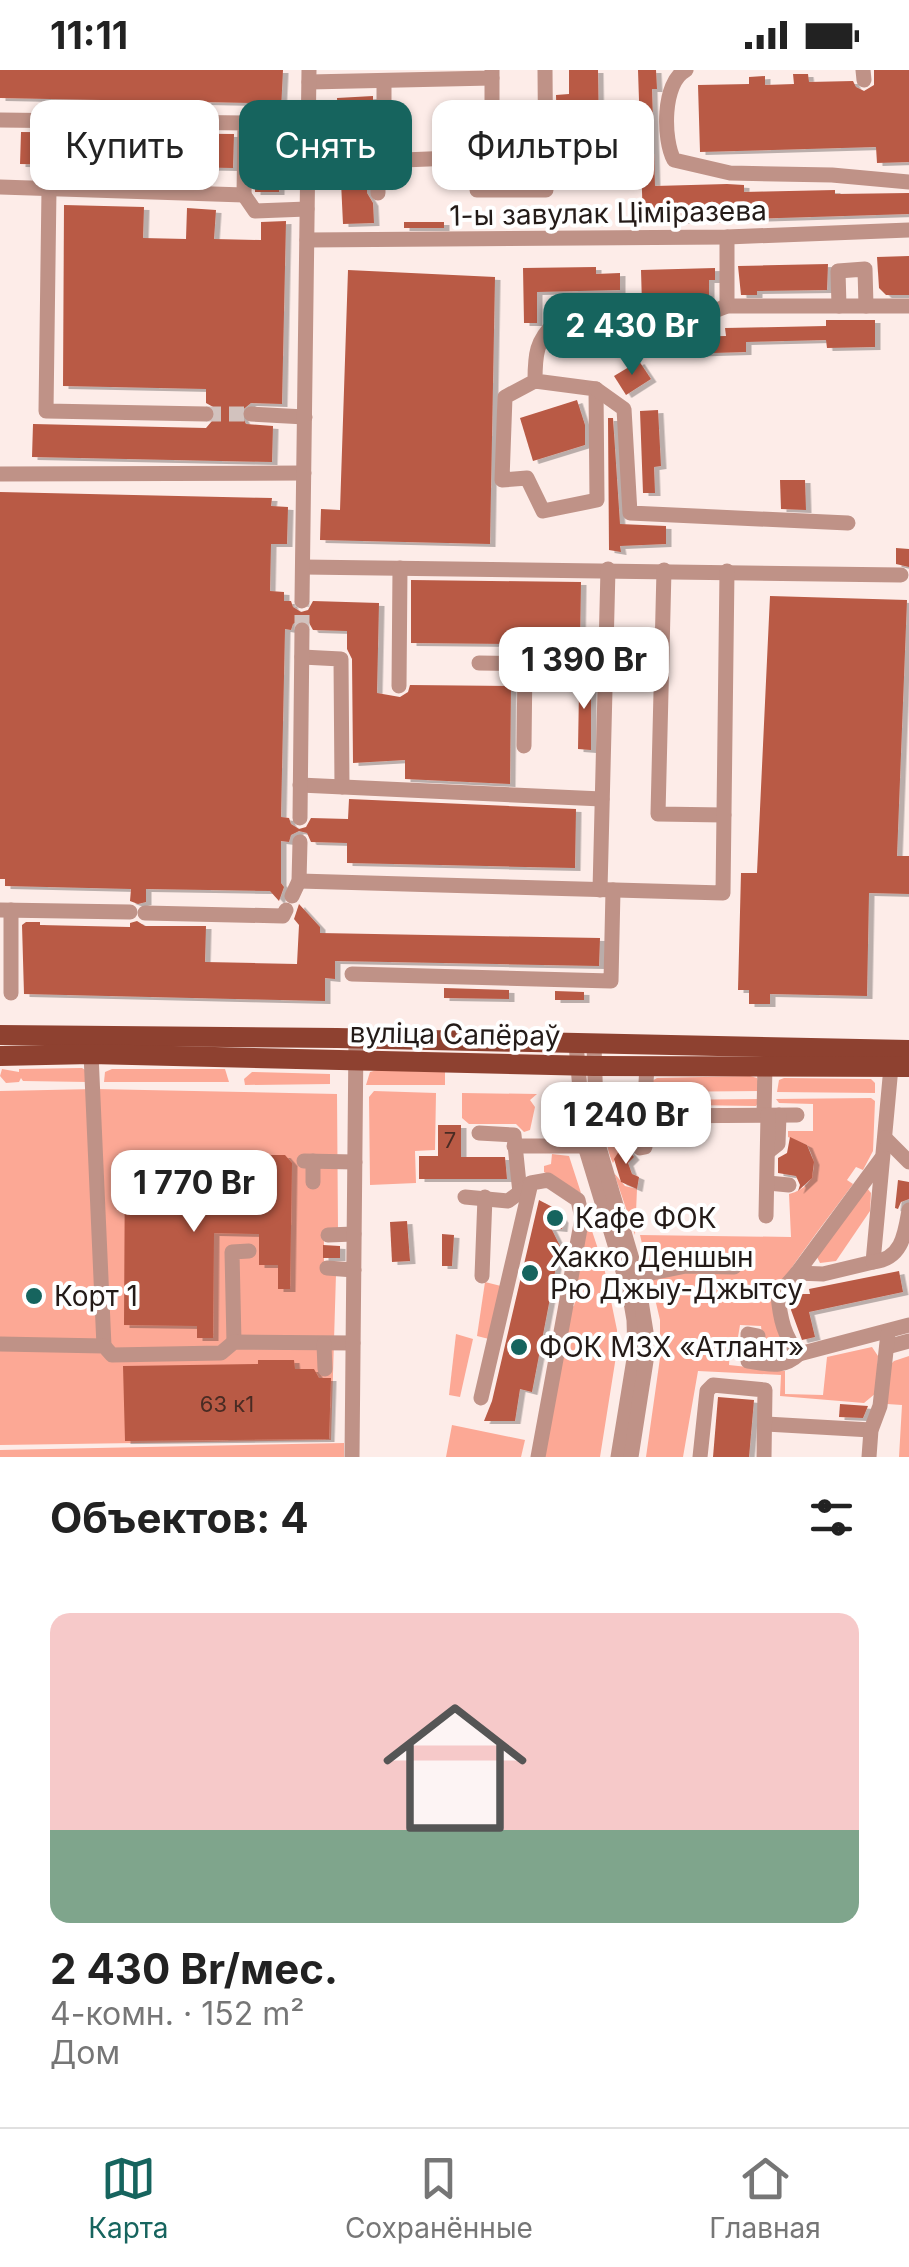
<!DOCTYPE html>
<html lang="ru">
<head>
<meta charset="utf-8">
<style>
  body { margin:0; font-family:Inter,sans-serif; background:#f6f6f6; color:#222; height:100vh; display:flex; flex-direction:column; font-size:38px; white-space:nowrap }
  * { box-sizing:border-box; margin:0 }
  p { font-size:32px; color:#767676 }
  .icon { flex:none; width:55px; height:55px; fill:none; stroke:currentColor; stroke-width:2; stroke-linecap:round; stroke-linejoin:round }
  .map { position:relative; height:1387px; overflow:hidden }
  .sheet { display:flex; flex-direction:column; background:#fff; flex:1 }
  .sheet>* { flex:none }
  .hud { position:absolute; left:30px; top:30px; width:850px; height:90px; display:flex; gap:20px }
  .price { position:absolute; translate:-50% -85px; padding:0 22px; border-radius:20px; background:#fff; color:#222; font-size:32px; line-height:65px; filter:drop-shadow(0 2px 5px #0008) }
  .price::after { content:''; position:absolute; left:50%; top:60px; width:30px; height:22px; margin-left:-15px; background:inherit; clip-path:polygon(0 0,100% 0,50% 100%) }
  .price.active { background:#16645e; color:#fff }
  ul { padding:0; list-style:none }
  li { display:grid; align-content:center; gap:20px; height:530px; padding:0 50px }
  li+li { border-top:2px solid #e0e0e0 }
  li span { display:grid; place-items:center; height:310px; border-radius:20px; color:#555 }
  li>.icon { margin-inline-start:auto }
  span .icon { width:180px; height:180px; fill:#fffc; stroke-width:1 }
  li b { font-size:42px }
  h2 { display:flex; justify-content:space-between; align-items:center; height:120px; padding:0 50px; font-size:42px }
  .chip { padding:0 35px; border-radius:20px; background:#fff; box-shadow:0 2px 8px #0004; font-size:35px; line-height:90px }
  .chip.active { background:#16645e; color:#fff }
  .status { display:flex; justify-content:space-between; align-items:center; height:70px; padding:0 50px; background:#fff; direction:ltr }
  .status svg { height:28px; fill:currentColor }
  .dock { display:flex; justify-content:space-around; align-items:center; height:140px; border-top:2px solid #e0e0e0; background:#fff; font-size:28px; color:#767676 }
  .dock a { display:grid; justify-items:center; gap:5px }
  .dock .active { color:#16645e }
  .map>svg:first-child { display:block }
  .green { fill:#fca895 }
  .building { fill:#b95a45; filter:url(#shadow) }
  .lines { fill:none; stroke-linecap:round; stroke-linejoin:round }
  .minor-tunnel { stroke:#d2c2be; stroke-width:15; stroke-dasharray:15 8; stroke-linecap:butt }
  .minor { stroke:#bf9287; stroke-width:15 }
  .major { stroke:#8e4130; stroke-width:20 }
  .poi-dot { fill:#16645e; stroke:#fff; stroke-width:4 }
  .labels { text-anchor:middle; stroke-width:8; stroke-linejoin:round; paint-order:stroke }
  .number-label { font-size:22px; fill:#492b23 }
  .street-label { font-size:28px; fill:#241b18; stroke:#fff }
  .poi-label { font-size:28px; fill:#241b18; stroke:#fff; text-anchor:start }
</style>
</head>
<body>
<div class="status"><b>11:11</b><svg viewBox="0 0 49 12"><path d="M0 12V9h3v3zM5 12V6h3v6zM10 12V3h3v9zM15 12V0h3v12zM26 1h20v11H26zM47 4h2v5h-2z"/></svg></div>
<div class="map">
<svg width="909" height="1387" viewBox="0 0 909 1387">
  <defs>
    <filter id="shadow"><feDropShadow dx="5.5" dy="3" stdDeviation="0" flood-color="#0004"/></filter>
  </defs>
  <rect width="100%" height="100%" fill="#fdece8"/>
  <g class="green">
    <polygon points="82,998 87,1001 87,1012 23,1011 21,1008 19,1012 6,1013 0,1006 2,999 19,1002 19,999"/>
    <polygon points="112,999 225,999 229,1012 104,1012 105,1002"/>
    <polygon points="377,1000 445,1002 445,1015 366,1015 370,1002"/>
    <polygon points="252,1002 330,1004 330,1014 245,1015 244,1009"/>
    <polygon points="750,1006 757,1008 761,1021 651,1022 652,1011 657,1008"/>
    <polygon points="784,1008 871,1009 875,1013 875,1023 777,1022 779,1010"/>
    <polygon points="95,1019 337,1024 338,1161 324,1162 324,1203 336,1204 331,1370 0,1375 0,1021"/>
    <polygon points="374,1021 436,1023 435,1080 415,1081 416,1113 370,1115 369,1027"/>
    <polygon points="462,1023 537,1024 530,1030 535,1037 530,1060 524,1062 516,1054 469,1054 462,1048"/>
    <path d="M610 1026 639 1027 637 1059 641 1072 623 1075 613 1093C604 1076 603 1045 610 1026Z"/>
    <path d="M871 1028 875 1031 873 1081 863 1100 856 1097 847 1110 853 1114C841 1131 775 1216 774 1228 772 1245 780 1266 784 1282L779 1287 753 1289V1278L763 1273 761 1256 740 1255 738 1267H731L729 1295 785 1301V1324L823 1325 827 1287 872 1277 878 1286 876 1323 864 1333 780 1326 781 1305 698 1301 683 1387H646L660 1288V1250L640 1165 791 1167 789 1124C814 1118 820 1096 807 1075L788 1067V1061H813V1034L779 1033 776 1029Z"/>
    <polygon points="761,1029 756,1036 688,1035 679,1042 652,1041 651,1030"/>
    <polygon points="552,1084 569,1086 581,1123 544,1102 544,1096 551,1094"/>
    <polygon points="614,1103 625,1116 637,1119 635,1165"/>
    <polygon points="867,1118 871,1123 870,1141 836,1191 820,1193 817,1187"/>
    <polygon points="589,1152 604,1197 617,1260 617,1280 600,1387 543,1387 569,1238 574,1236 576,1225 573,1218"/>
    <polygon points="485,1212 501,1216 489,1269 477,1266"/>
    <polygon points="456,1264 473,1269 460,1327 449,1325"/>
    <polygon points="909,1286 909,1387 899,1387 902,1335 887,1334 890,1295 894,1291"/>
    <polygon points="452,1355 525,1370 521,1387 446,1387"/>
    <polygon points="344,1373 344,1387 0,1387 0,1380"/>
  </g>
  <g class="building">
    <polygon points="0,0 283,0 281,40 294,41 294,64 280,63 279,122 255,122 256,53 251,44 252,33 0,28"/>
    <polygon points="569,0 598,0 599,65 557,65 556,25 569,24"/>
    <polygon points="638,0 656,0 657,19 652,19 655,116 727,114 744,115 744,122 835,120 835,124 909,123 909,144 643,152"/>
    <polygon points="874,0 909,0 909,92 877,93 876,77 700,82 698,15 749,14 749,7 765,6 765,15 794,14 793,4 808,4 809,12 853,11 856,17 864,21 874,15"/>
    <polygon points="373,26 373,79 367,91 367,123 373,133 374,153 343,154 337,28"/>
    <polygon points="21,62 234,64 233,98 20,94"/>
    <polygon points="64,135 144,137 143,168 186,169 187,138 216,140 214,169 261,170 261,152 286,151 282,334 251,333 240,342 246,354 273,356 272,392 32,387 33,354 206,358 217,345 215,338 206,333 206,319 63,316"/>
    <rect x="404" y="152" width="40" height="6"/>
    <polygon points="909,186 909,225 886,225 879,218 877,187"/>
    <polygon points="828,194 827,220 757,221 757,225 741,225 738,196"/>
    <polygon points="596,197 596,204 620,203 620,220 537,222 537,253 524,253 523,198"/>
    <polygon points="715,198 715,210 709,210 709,231 642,235 641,200"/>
    <polygon points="348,200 495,207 490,474 320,470 321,439 340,440"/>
    <polygon points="826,250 875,250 875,277 827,278 826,270 746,272 746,282 678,284 678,267 726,266 725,258 826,256"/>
    <polygon points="639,291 651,309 626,325 614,306"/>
    <polygon points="577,330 585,355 585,375 533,391 520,348"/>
    <polygon points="658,340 661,396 654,397 655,423 643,423 640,341"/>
    <polygon points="608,348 613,348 620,454 666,456 666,474 620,476 621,482 609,480"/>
    <polygon points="780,410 805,410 806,440 781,439"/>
    <polygon points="0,422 272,428 271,436 288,437 287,474 271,474 270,521 284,522 284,531 291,531 293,537 301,542 308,540 313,531 379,533 377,623 400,627 408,622 410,615 511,616 510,714 405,709 405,690 353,693 352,589 347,579 347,561 313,560 308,551 301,549 293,554 291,560 285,559 281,747 289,748 291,754 299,759 306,757 311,748 348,749 349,729 576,739 575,798 347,793 347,773 311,772 307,763 299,761 291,765 289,772 281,771 281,813 284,817 279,831 270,821 146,819 146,832 138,834 130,831 131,819 5,816 5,809 0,809"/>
    <polygon points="896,478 909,479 909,497 896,494"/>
    <polygon points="411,510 581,512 580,575 568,575 568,581 534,583 510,582 510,574 411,573"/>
    <polygon points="770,526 907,530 897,786 909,786 909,824 869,823 867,926 770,924 770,934 749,934 749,920 738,920 741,803 757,803"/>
    <polygon points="570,609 591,609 591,680 578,679 579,620 570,620"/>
    <polygon points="299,834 320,857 320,863 600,868 599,896 335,891 335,909 325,908 325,931 24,924 22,855 26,852 40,852 40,855 130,857 130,853 137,851 145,856 206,856 205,892 297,894 299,855 294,849"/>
    <polygon points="444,918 509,920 509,929 444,928"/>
    <polygon points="555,921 584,922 584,930 555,930"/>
    <polygon points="438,1055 461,1055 461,1087 505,1087 507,1109 419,1109 419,1086 438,1086"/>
    <polygon points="790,1067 807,1075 814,1092 812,1108 798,1121 800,1115 796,1106 778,1103 778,1088 787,1083"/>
    <polygon points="631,1072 629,1081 634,1087 628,1093 632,1104 639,1107 637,1119 621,1112 614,1089 623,1075"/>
    <polygon points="125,1082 200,1082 200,1125 259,1125 259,1085 285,1085 292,1093 290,1219 278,1219 278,1195 259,1195 259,1164 214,1163 213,1268 197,1268 197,1256 124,1255"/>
    <polygon points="898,1110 909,1112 909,1129 901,1132 898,1139 895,1138"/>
    <polygon points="539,1130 556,1139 563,1150 562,1159 551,1158 560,1176 532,1322 520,1319 515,1351 484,1351 492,1331"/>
    <polygon points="407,1151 410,1191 392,1192 390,1152"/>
    <polygon points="442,1164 454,1165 452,1196 442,1196"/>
    <polygon points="323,1175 340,1176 340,1188 323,1188"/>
    <polygon points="899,1201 903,1222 809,1242 815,1267 802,1270 791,1240 795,1224 810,1224 809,1219"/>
    <polygon points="258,1290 294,1290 295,1299 314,1299 319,1308 331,1308 329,1369 125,1371 123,1296 258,1294"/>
    <polygon points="718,1327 754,1330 749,1387 713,1387"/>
    <polygon points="840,1334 868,1336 863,1348 839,1347"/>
  </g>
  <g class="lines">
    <g class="minor-tunnel">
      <polyline points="206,344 251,344"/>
      <polyline points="302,560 302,531"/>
    </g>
    <g class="minor">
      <path d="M686 0C662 12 663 70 674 90L730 103 832 105 909 112"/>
      <polyline points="863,0 864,10"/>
      <polyline points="309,12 492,8 492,0"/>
      <polyline points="0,50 245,53 244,125 0,117"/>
      <polyline points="478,87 492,54 492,8"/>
      <polyline points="378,91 478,87 477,120 546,120 545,0"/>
      <polyline points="49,119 46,341 206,344"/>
      <polyline points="378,123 378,91 384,83 384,11"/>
      <polyline points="244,125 255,141 307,139"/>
      <polyline points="307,170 727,167 909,160"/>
      <polyline points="727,236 727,167"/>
      <polyline points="839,236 838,201 865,199 866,236"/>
      <path d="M535 311 505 327 502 410 527 408 543 441 597 430 596 319 535 311C535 285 536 270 556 252L709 243 727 236H909"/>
      <polyline points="596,319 624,339 630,443 848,453"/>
      <polyline points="251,344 305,347"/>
      <polyline points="0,404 304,403"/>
      <polyline points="303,497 901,505"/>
      <polyline points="664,500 658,744 724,745"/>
      <polyline points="302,531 309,0"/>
      <polyline points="302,587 341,589 342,717"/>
      <polyline points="479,593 605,595"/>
      <polyline points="399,616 400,498"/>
      <polyline points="524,676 525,593"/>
      <polyline points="300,715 602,729"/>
      <polyline points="300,748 302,560"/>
      <polyline points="299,811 723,823 727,501"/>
      <polyline points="600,820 608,499"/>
      <polyline points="292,826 299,811 300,772"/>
      <polyline points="0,840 130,842"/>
      <polyline points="11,840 11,923"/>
      <polyline points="145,843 283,846 286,840"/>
      <polyline points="352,904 611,911 613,820"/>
      <polyline points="576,974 585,1076 629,1221 634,1250 635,1283 618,1387"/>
      <polyline points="594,975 597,1071 637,1206 646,1262 646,1291 631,1387"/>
      <polyline points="91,984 104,1276"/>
      <path d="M891 997 873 1192 823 1204 797 1203 778 1225C780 1248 784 1267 799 1284L909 1255"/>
      <polyline points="764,1045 765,994"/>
      <polyline points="644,1046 647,996"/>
      <polyline points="479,1063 514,1065 520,1123"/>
      <polyline points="885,1068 909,1092"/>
      <polyline points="514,1076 594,1076"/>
      <polyline points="640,1078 645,1077 644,1046 797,1045"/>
      <polyline points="768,1082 778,1074 779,1045"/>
      <polyline points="304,1091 355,1092"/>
      <polyline points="313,1091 313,1112"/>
      <polyline points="768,1113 789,1115"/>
      <polyline points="465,1127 508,1131 527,1117"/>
      <polyline points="766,1146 768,1045"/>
      <polyline points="328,1165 354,1164"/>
      <path d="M873 1192C902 1189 905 1164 909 1140"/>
      <polyline points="327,1198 354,1200"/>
      <polyline points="797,1203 881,1089"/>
      <polyline points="482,1206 485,1127"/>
      <polyline points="637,1206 686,1196 734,1197"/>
      <path d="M758 1266 748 1264V1291C769 1294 783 1299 799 1284"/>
      <polyline points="234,1272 232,1182 249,1181"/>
      <polyline points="0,1274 104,1276 112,1285 221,1283 234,1272 353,1273"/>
      <polyline points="324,1274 325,1299"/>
      <polyline points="887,1277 909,1271"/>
      <polyline points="481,1328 531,1113 548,1110 578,1130 582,1148 538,1387"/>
      <polyline points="766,1354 871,1360"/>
      <polyline points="352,1387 356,968"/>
      <polyline points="700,1387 707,1321 713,1315 765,1320 764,1387"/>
      <polyline points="869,1387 871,1360 880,1336 888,1263"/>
    </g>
    <g class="major">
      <polyline points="0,965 337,968 909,980"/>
      <polyline points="0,986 91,984 594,996 909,997"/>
    </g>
  </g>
  <g class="poi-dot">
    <circle cx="555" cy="1148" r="10"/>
    <circle cx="530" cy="1203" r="10"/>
    <circle cx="34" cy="1226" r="10"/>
    <circle cx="519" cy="1277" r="10"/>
  </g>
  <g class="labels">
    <g class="number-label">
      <text x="450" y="1078">7</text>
      <text x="227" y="1342">63 к1</text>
    </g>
    <g class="street-label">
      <text transform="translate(608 143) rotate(-1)" y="10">1-ы завулак Ціміразева</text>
      <text transform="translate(455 964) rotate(1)" y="10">вуліца Сапёраў</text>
    </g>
    <g class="poi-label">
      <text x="575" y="1158">Кафе ФОК</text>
      <text x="550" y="1197">Хакко Деншын<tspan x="550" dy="32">Рю Джыу-Джытсу</tspan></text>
      <text x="54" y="1236">Корт 1</text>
      <text x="539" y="1287">ФОК МЗХ «Атлант»</text>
    </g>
  </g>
</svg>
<b class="price active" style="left:632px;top:308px">2 430 Br</b>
<b class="price" style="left:584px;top:642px">1 390 Br</b>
<b class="price" style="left:626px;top:1097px">1 240 Br</b>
<b class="price" style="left:194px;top:1165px">1 770 Br</b>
<div class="hud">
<a class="chip">Купить</a>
<a class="chip active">Снять</a>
<a class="chip">Фильтры</a>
</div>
</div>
<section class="sheet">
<h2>Объектов: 4<svg class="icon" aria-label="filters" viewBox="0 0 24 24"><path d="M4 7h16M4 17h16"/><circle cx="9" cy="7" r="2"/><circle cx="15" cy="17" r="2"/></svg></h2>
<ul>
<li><span style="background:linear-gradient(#f6c9c9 70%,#7fa58c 0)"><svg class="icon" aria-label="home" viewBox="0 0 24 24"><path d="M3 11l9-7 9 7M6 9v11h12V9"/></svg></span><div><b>2 430 Br/мес.</b><p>4-комн. · 152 m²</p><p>Дом</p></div></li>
</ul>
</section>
<nav class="dock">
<a class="active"><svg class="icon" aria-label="map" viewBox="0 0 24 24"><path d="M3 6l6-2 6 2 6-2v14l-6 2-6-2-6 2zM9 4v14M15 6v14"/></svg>Карта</a>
<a><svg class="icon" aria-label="saved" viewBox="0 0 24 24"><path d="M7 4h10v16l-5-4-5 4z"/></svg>Сохранённые</a>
<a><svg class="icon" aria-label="home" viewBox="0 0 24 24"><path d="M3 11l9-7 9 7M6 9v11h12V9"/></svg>Главная</a>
</nav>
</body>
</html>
